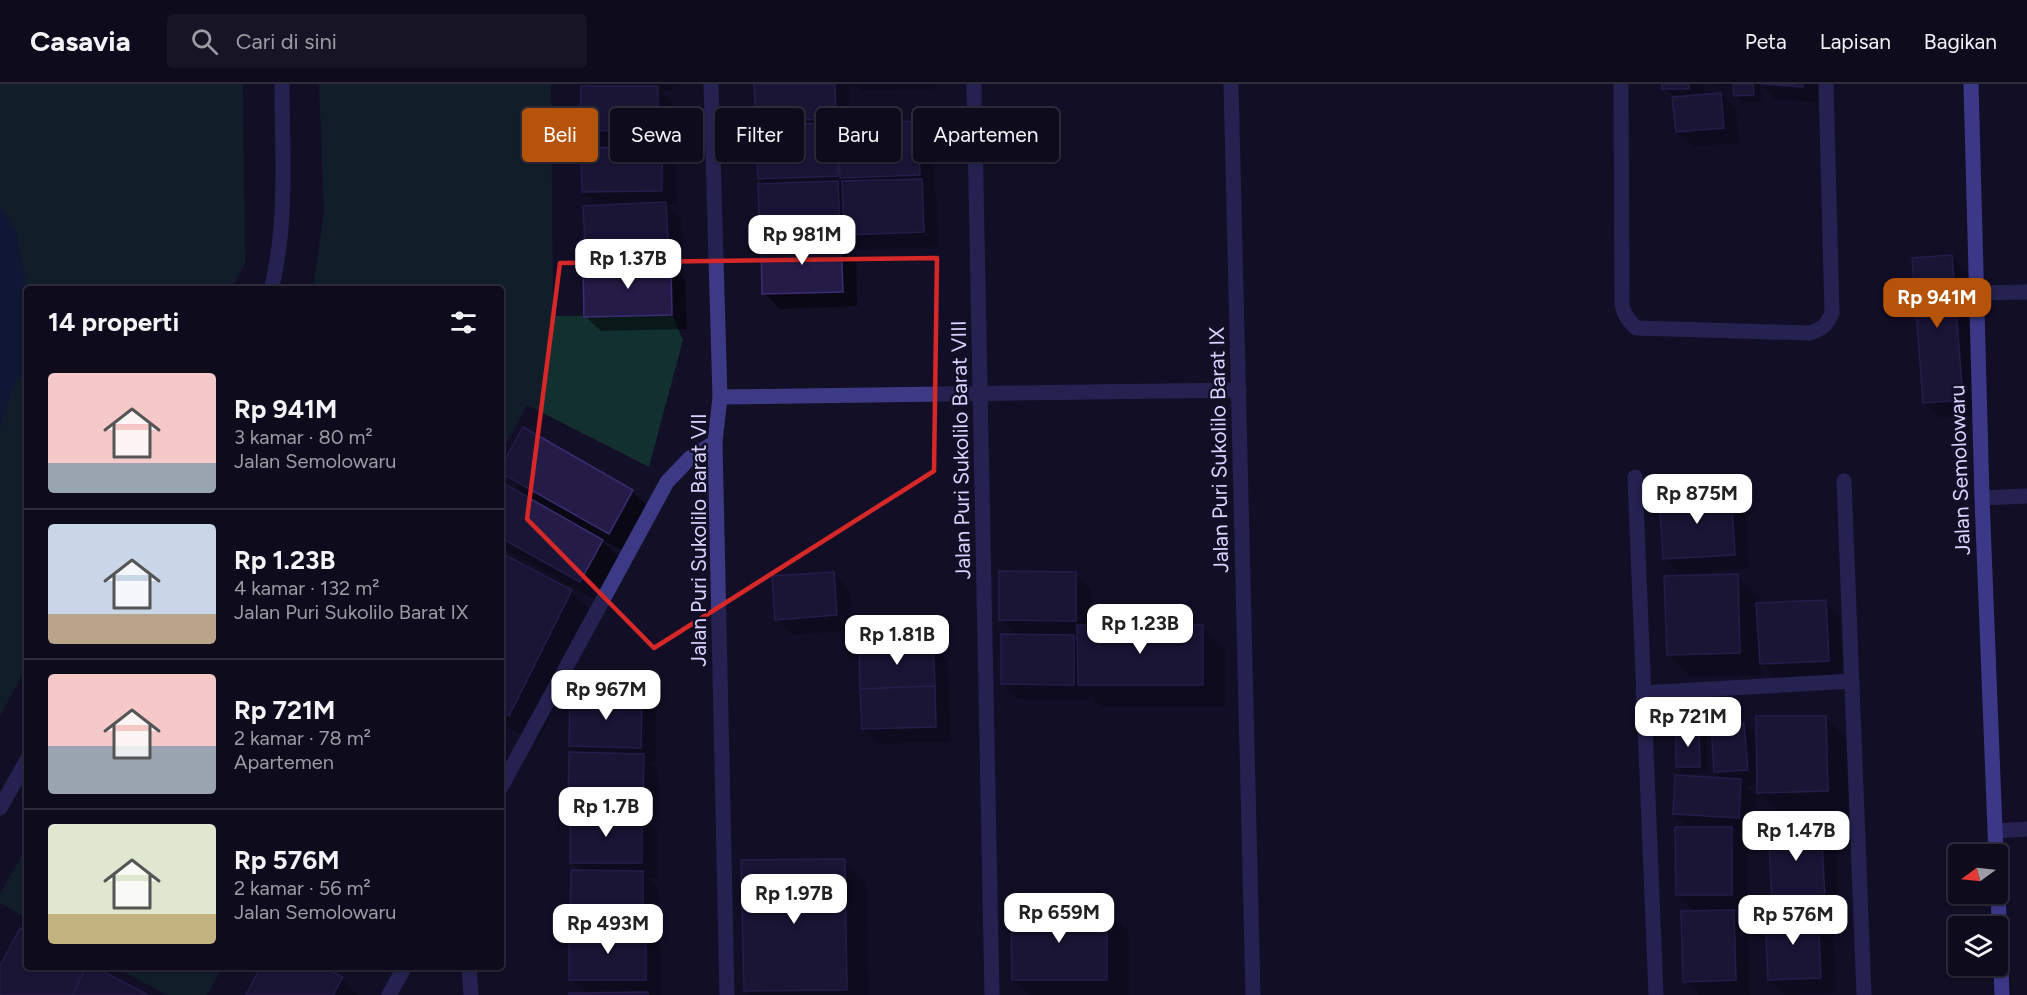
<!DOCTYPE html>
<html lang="id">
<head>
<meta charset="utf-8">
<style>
  body { margin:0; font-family:Figtree,sans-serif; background:#171425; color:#f1f3f6; height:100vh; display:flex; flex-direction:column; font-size:22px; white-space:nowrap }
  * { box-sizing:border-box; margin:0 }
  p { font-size:20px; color:#9b9ba3 }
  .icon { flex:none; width:33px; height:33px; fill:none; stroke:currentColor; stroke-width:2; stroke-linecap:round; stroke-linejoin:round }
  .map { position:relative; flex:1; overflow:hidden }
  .side { position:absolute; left:24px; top:202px; width:480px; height:684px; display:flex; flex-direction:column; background:#0e0b1c; border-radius:6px; box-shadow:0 2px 4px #0004,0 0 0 2px #2e2b3b }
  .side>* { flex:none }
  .hud { position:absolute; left:522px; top:24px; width:570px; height:54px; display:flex; gap:12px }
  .needle { width:39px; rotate:255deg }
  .buttons { position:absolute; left:1948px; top:760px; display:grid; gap:12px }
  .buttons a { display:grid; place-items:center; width:60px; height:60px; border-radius:6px; background:#0e0b1c; box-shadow:0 2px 4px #0004,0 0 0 2px #2e2b3b; font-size:30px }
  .price { position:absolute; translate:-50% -51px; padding:0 14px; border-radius:12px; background:#fff; color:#222; font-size:20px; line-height:39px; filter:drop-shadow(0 2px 3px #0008) }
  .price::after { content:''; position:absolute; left:50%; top:36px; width:18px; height:14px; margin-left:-9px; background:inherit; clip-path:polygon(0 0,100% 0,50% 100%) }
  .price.selected { background:#b45309; color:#fff }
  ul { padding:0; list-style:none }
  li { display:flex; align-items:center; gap:18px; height:150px; padding:0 24px }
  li+li { border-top:2px solid #2e2b3b }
  li span { display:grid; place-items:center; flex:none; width:168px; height:120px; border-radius:6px; color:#555 }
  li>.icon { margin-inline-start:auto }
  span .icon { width:72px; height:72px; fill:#fffc; stroke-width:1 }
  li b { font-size:26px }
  h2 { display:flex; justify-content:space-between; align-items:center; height:72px; padding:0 24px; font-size:26px }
  .tag { padding:0 21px; border-radius:6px; background:#0e0b1c; box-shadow:0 2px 4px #0004,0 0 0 2px #2e2b3b; font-size:21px; line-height:54px }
  .tag.selected { background:#b45309; color:#fff }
  header { display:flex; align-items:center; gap:36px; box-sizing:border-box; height:84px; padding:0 30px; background:#0e0b1c; border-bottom:2px solid #2e2b3b }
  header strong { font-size:28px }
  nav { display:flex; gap:33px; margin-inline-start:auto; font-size:21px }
  .search { width:420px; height:54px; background:#171425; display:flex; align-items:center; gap:15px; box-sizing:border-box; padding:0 21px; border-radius:6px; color:#9b9ba3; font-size:22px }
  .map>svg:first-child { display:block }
  .green { fill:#12302f }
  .water { fill:#0c2248 }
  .shadow { fill:#0007; fill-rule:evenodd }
  .building { fill:#241b47; stroke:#3b2d73; stroke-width:1.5 }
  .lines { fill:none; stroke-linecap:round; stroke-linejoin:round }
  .minor { stroke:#3d3a85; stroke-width:15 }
  .secondary { stroke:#6f6bff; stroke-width:15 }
  .marked { fill:none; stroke:#d62828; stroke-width:4.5; stroke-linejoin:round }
  .labels { text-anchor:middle; stroke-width:5; stroke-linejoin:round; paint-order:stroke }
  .street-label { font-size:21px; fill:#d9d4ff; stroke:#130f26 }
</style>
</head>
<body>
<header>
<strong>Casavia</strong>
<div class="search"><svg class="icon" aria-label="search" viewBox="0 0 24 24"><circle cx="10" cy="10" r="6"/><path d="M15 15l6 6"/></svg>Cari di sini</div>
<nav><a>Peta</a><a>Lapisan</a><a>Bagikan</a></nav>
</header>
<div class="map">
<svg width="2027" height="911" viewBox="0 0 2027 911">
  <rect width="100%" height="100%" fill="#130f26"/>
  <g class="green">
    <polygon points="0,0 243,0 245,179 231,205 27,206 27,582 0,632"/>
    <polygon points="319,0 551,0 553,232 672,231 683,256 649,383 527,321 501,369 501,206 313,206 324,127"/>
    <polygon points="27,762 27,834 0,819 0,810"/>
    <polygon points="117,884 222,884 207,911 167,911"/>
  </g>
  <polygon class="water" points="0,122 16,147 25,193 27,231 26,280 12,306 0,344"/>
  <g class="shadow">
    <polygon points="588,0 673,0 673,7 661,7 673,19 673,32 690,31 706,47 706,60 596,62 581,46 591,4"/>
    <polygon points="756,0 849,0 850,41 917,39 933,54 935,106 931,106 937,112 938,163 860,166 854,160 854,166 851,166 856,171 857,222 779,225 764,209 766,158 761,152 766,101 759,94 763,42 757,36"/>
    <polygon points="855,0 935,0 935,5 861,6"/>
    <polygon points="1664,0 1704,0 1704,12 1721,10 1736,25 1739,59 1692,63 1677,48 1674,14 1664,4"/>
    <polygon points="1711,0 1760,0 1761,18 1743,19 1735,11 1735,2"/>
    <polygon points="1760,0 1819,0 1818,18 1775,15"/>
    <polygon points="661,64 676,80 677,122 668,122 681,135 683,173 601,177 586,162 598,123 583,108"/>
    <polygon points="1952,173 1967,188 1978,331 1940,334 1925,319"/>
    <polygon points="670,180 685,196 687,245 601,247 585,232"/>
    <polygon points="501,386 632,407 655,429 631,471 600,455 625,479 603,520 501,463 501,400 526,413"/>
    <polygon points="1730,408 1745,423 1749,485 1680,490 1665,474"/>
    <polygon points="501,471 571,507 599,535 537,659 501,640"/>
    <polygon points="833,489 849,505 852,546 792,551 777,536"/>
    <path d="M1075 490 1091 505 1090 542H1202L1225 565V623H1102L1089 610V616L1018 615 1002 599 1017 552 1001 536ZM1073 552H1079V558Z"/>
    <polygon points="1737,492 1759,514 1760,521 1825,518 1840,533 1843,591 1776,595 1762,580 1762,591 1691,593 1669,570"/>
    <polygon points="933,562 948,577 951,657 879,660 863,644"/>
    <polygon points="641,614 656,629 656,679 650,678 658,687 658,735 646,735 657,745 657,794 648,794 658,804 658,854 652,854 661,863 661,911 571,911 586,910 571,895 581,848 572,838 582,788 572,778 581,730 569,718 579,670 570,662"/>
    <polygon points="1826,633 1848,656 1850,729 1781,730 1759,708 1759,701 1746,702 1756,712 1754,749 1734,747 1747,760 1747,825 1731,826 1748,843 1750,911 1699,911 1685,897 1695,828 1677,810 1689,744 1674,730 1723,695 1715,688 1744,640 1758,655"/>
    <polygon points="1699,645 1706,653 1707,689 1685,690 1678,682"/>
    <polygon points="501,664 513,676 501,696"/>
    <polygon points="1820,739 1836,754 1839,830 1818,831 1833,846 1836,909 1785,911 1769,895 1788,832 1773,817"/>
    <polygon points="844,776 866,799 869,911 750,911 745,906"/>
    <polygon points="1106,826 1129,848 1129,911 1029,911 1013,896"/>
    <polygon points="27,850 27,884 92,884 145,911 0,911 0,886"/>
    <polygon points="262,884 321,884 342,894 358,911 247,911"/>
  </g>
  <g class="building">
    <polygon points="754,0 835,0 836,35 756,37"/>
    <rect x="1662" y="0" width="27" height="5"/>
    <polygon points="1733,0 1753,0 1754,11 1734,12"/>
    <polygon points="1761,0 1803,0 1803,3"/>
    <polygon points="581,2 658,2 658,31 691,30 692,45 580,47"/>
    <polygon points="1721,9 1724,44 1676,48 1672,13"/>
    <polygon points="918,37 920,91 840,94 838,40"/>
    <polygon points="837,39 838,92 758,95 756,41"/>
    <polygon points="662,63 662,107 582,108 581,64"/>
    <polygon points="922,95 924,148 844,151 842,97"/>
    <polygon points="838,97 840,151 760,153 758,100"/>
    <polygon points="666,118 668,158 585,163 583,122"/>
    <polygon points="841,154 843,208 762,210 761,156"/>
    <polygon points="1952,171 1963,316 1923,319 1912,174"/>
    <polygon points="671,179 672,231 584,233 583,181"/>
    <polygon points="523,343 633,406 609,450 501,389 501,383"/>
    <polygon points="501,398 603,456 580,498 501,454"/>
    <polygon points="1731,406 1735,471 1663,475 1659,410"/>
    <polygon points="501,469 572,506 509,632 501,628"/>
    <polygon points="999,487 1076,488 1076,537 999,536"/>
    <polygon points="834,488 837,531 775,536 772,492"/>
    <polygon points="1738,490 1740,569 1667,571 1664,492"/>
    <polygon points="1826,516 1829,577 1760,580 1756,519"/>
    <polygon points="1077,541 1203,541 1203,601 1078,601"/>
    <polygon points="1001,550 1074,551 1074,601 1001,600"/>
    <polygon points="933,560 935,602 860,605 859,562"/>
    <polygon points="935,602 936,643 862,645 860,605"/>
    <polygon points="570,611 642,612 641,664 569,662"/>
    <polygon points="1756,632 1826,632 1828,707 1757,709"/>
    <polygon points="1744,639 1748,686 1714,688 1711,641"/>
    <polygon points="1676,644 1699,644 1700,683 1676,683"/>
    <polygon points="569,668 644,670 643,720 568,719"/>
    <polygon points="1675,691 1741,695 1739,734 1673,730"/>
    <polygon points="570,728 642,729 642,779 570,779"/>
    <polygon points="1821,737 1825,815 1772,818 1768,740"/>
    <polygon points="1675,743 1732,743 1732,811 1676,811"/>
    <polygon points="845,775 847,906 744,907 741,776"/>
    <polygon points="571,786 643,787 643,839 570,839"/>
    <polygon points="1011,825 1107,825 1107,896 1012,896"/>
    <polygon points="1734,826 1736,896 1683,898 1681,827"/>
    <polygon points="1818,829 1821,894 1768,896 1765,831"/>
    <polygon points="20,844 27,848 27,884 86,884 72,911 0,911 0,882"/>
    <rect x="569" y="846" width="77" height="50"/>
    <polygon points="86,884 96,884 148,911 72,911"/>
    <polygon points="260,884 324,884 343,893 333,911 246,911"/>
    <polygon points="648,908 648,911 569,911 569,909"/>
  </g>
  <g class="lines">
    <g class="minor">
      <polyline points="711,0 720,313 715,358 727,911"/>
      <polyline points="974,0 992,911"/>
      <polyline points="1231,0 1253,911"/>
      <path d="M1621 0 1622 220C1624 231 1629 237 1636 244L1810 249C1822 245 1827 241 1832 229L1826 0"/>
      <path d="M271 206C288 139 282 68 282 0"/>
      <polyline points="1976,209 2027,208"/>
      <polyline points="720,313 1239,306"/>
      <polyline points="1635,393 1656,911"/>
      <polyline points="1844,397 1864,911"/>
      <polyline points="1982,414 2027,412"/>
      <polyline points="1643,609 1852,597"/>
      <polyline points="501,703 667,398 690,374 715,358"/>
      <polyline points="0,724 27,676"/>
      <polyline points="1995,747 2027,745"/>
      <polyline points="469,884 471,911"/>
      <polyline points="389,911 404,884"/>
    </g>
    <g class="secondary">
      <polyline points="1971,0 1982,414 1996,771"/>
      <polyline points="1998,809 2002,911"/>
    </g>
  </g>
  <path d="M0 0H2027V911H0ZM937 174 934 387 654 564 527 435 560 179Z" fill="#130f26" fill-opacity=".55" fill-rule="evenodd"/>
  <path class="marked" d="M937 174 934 387 654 564 527 435 560 179Z"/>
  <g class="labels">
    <g class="street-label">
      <text transform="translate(961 366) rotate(-91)" y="7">Jalan Puri Sukolilo Barat VIII</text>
      <text transform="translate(1219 366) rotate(-91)" y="7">Jalan Puri Sukolilo Barat IX</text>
      <text transform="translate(1960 386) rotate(-92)" y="7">Jalan Semolowaru</text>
      <text transform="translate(699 456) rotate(-90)" y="7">Jalan Puri Sukolilo Barat VII</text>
    </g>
  </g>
</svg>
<div class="buttons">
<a><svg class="needle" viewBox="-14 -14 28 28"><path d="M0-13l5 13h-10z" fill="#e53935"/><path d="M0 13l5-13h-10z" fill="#9b9ba3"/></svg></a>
<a><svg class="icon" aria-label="layers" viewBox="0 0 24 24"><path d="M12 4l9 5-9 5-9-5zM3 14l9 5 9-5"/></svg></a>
</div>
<b class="price" style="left:802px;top:182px">Rp 981M</b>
<b class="price" style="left:628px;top:206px">Rp 1.37B</b>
<b class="price selected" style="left:1937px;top:245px">Rp 941M</b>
<b class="price" style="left:1697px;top:441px">Rp 875M</b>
<b class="price" style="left:1140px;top:571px">Rp 1.23B</b>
<b class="price" style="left:897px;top:582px">Rp 1.81B</b>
<b class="price" style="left:606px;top:637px">Rp 967M</b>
<b class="price" style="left:1688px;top:664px">Rp 721M</b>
<b class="price" style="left:606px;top:754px">Rp 1.7B</b>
<b class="price" style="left:1796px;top:778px">Rp 1.47B</b>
<b class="price" style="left:794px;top:841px">Rp 1.97B</b>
<b class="price" style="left:1059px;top:860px">Rp 659M</b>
<b class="price" style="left:1793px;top:862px">Rp 576M</b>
<b class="price" style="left:608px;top:871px">Rp 493M</b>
<div class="hud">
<a class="tag selected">Beli</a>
<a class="tag">Sewa</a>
<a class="tag">Filter</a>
<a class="tag">Baru</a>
<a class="tag">Apartemen</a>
</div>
<section class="side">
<h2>14 properti<svg class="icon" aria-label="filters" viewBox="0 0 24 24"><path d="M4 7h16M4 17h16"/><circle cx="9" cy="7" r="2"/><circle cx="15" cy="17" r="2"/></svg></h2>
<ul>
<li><span style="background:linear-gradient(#f6c9c9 75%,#9aa5b1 0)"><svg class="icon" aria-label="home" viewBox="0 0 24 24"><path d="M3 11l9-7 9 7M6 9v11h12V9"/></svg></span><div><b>Rp 941M</b><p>3 kamar · 80 m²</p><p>Jalan Semolowaru</p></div></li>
<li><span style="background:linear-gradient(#c9d6e8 75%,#b9a48a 0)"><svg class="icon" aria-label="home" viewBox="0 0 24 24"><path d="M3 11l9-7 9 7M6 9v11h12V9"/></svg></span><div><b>Rp 1.23B</b><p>4 kamar · 132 m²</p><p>Jalan Puri Sukolilo Barat IX</p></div></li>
<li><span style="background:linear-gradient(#f6c9c9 60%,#9aa5b1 0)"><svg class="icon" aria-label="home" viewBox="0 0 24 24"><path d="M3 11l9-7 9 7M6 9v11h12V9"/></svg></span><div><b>Rp 721M</b><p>2 kamar · 78 m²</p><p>Apartemen</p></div></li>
<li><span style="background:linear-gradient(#dfe7d0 75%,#c2b280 0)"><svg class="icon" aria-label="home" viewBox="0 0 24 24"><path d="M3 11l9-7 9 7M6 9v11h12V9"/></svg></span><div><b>Rp 576M</b><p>2 kamar · 56 m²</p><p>Jalan Semolowaru</p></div></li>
</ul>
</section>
</div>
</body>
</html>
